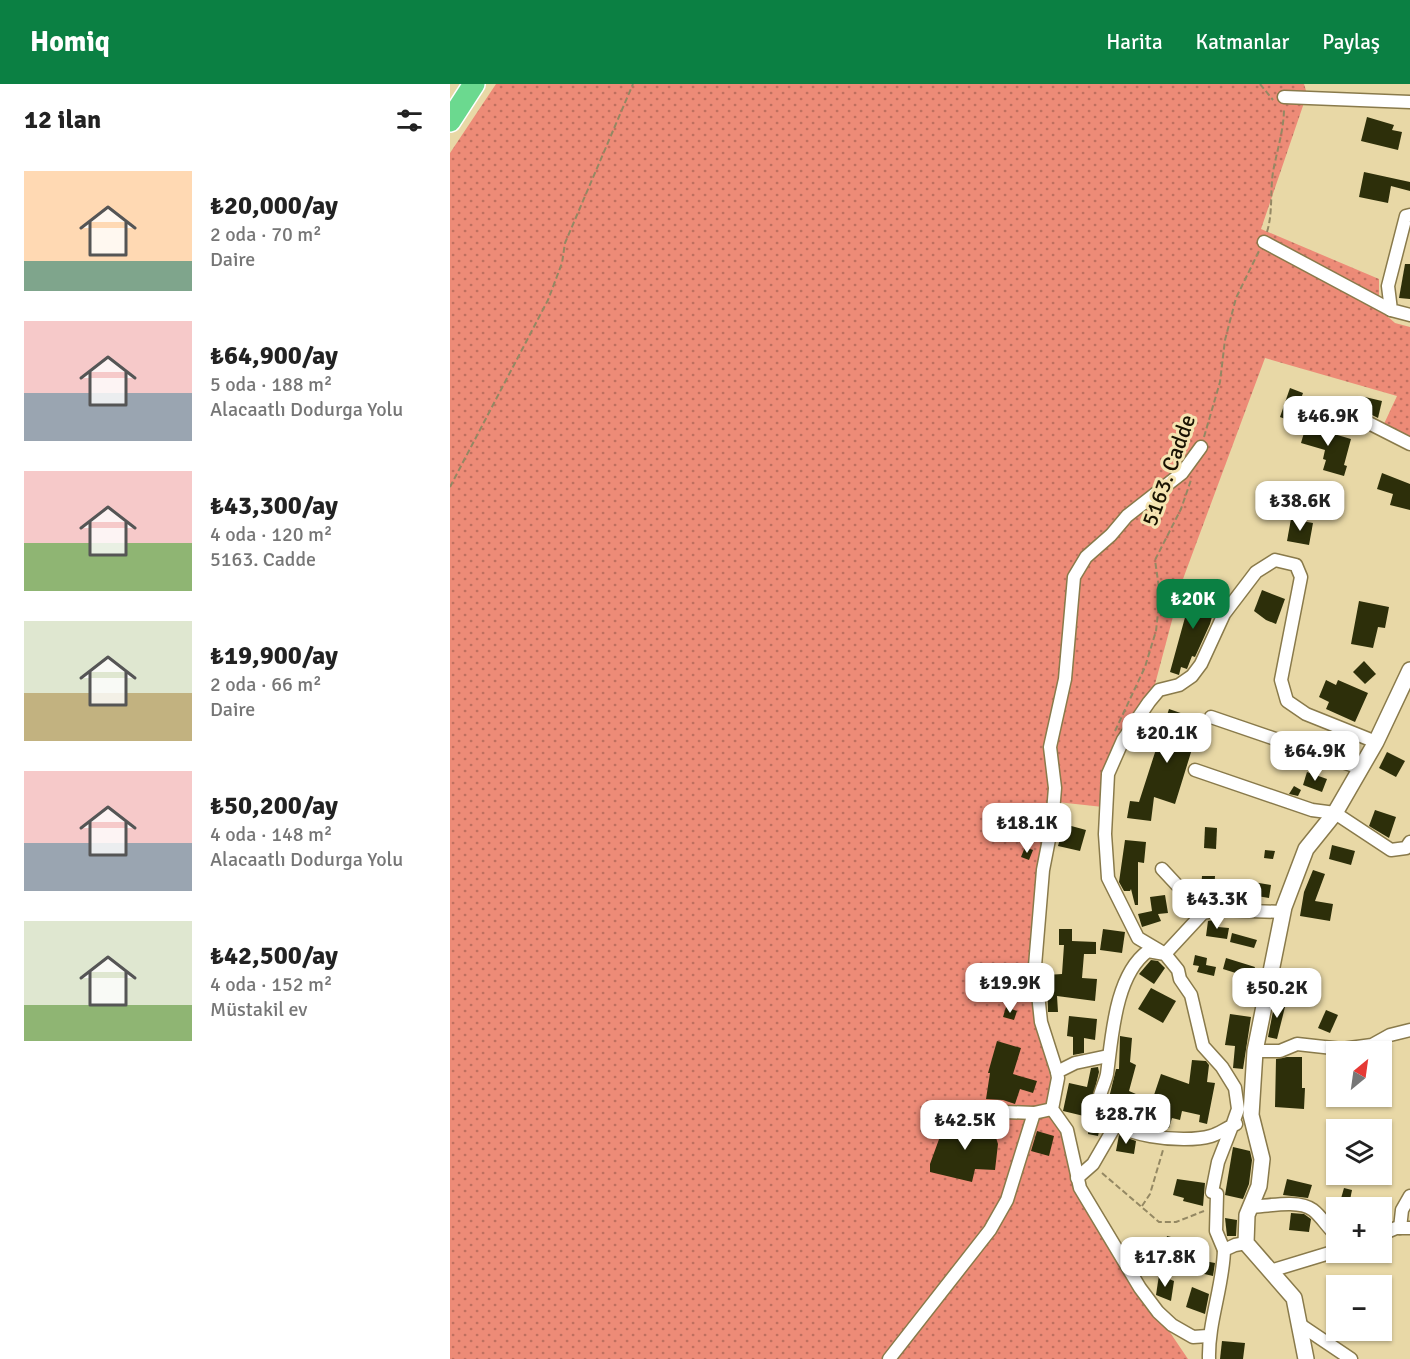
<!DOCTYPE html>
<html lang="tr">
<head>
<meta charset="utf-8">
<style>
  body { margin:0; font-family:Signika,sans-serif; background:#f2f2f2; color:#222; height:100vh; display:flex; flex-direction:column; font-size:22px; white-space:nowrap }
  * { box-sizing:border-box; margin:0 }
  p { font-size:20px; color:#767676 }
  .icon { flex:none; width:33px; height:33px; fill:none; stroke:currentColor; stroke-width:2; stroke-linecap:round; stroke-linejoin:round }
  .map { position:relative; flex:1; overflow:hidden }
  .sheet { display:flex; flex-direction:column; background:#fff; width:450px }
  .sheet>* { flex:none }
  .needle { width:39px; rotate:29deg }
  .tools { position:absolute; left:876px; top:957px; display:grid; gap:12px }
  .tools a { display:grid; place-items:center; width:66px; height:66px; border-radius:0px; background:#fff; box-shadow:0 2px 4px #0004; font-size:30px }
  .price { position:absolute; translate:-50% -51px; padding:0 14px; border-radius:12px; background:#fff; color:#222; font-size:20px; line-height:39px; filter:drop-shadow(0 2px 3px #0008) }
  .price::after { content:''; position:absolute; left:50%; top:36px; width:18px; height:14px; margin-left:-9px; background:inherit; clip-path:polygon(0 0,100% 0,50% 100%) }
  .price.current { background:#0b8043; color:#fff }
  ul { padding:0; list-style:none }
  li { display:flex; align-items:center; gap:18px; height:150px; padding:0 24px }
  li span { display:grid; place-items:center; flex:none; width:168px; height:120px; border-radius:0px; color:#555 }
  li>.icon { margin-inline-start:auto }
  span .icon { width:72px; height:72px; fill:#fffc; stroke-width:1 }
  li b { font-size:26px }
  h2 { display:flex; justify-content:space-between; align-items:center; height:72px; padding:0 24px; font-size:26px }
  header { display:flex; align-items:center; gap:36px; box-sizing:border-box; height:84px; padding:0 30px; background:#0b8043; color:#fff }
  header strong { font-size:28px }
  nav { display:flex; gap:33px; margin-inline-start:auto; font-size:21px }
  main { display:flex; flex:1; min-height:0 }
  .map>svg:first-child { display:block }
  .grass { fill:url(#grass-dots) }
  .building { fill:#2d2f0a }
  .lines { fill:none; stroke-linecap:round; stroke-linejoin:round }
  .minor-casing { stroke:#897a4b; stroke-width:15 }
  .tertiary-casing { stroke:#897a4b; stroke-width:18 }
  .motorway-casing { stroke:#fff; stroke-width:24 }
  .path { stroke:#948863; stroke-width:2; stroke-dasharray:6 3; stroke-linecap:butt }
  .minor { stroke:#fff; stroke-width:12 }
  .tertiary { stroke:#fff; stroke-width:15 }
  .motorway { stroke:#6bd98f; stroke-width:21 }
  .labels { text-anchor:middle; stroke-width:6; stroke-linejoin:round; paint-order:stroke }
  .street-label { font-size:22px; fill:#191302; stroke:#f5e5b2 }
</style>
</head>
<body>
<header>
<strong>Homiq</strong>
<nav><a>Harita</a><a>Katmanlar</a><a>Paylaş</a></nav>
</header>
<main>
<section class="sheet">
<h2>12 ilan<svg class="icon" aria-label="filters" viewBox="0 0 24 24"><path d="M4 7h16M4 17h16"/><circle cx="9" cy="7" r="2"/><circle cx="15" cy="17" r="2"/></svg></h2>
<ul>
<li><span style="background:linear-gradient(#ffd9b3 75%,#7fa58c 0)"><svg class="icon" aria-label="home" viewBox="0 0 24 24"><path d="M3 11l9-7 9 7M6 9v11h12V9"/></svg></span><div><b>₺20,000/ay</b><p>2 oda · 70 m²</p><p>Daire</p></div></li>
<li><span style="background:linear-gradient(#f6c9c9 60%,#9aa5b1 0)"><svg class="icon" aria-label="home" viewBox="0 0 24 24"><path d="M3 11l9-7 9 7M6 9v11h12V9"/></svg></span><div><b>₺64,900/ay</b><p>5 oda · 188 m²</p><p>Alacaatlı Dodurga Yolu</p></div></li>
<li><span style="background:linear-gradient(#f6c9c9 60%,#8fb573 0)"><svg class="icon" aria-label="home" viewBox="0 0 24 24"><path d="M3 11l9-7 9 7M6 9v11h12V9"/></svg></span><div><b>₺43,300/ay</b><p>4 oda · 120 m²</p><p>5163. Cadde</p></div></li>
<li><span style="background:linear-gradient(#dfe7d0 60%,#c2b280 0)"><svg class="icon" aria-label="home" viewBox="0 0 24 24"><path d="M3 11l9-7 9 7M6 9v11h12V9"/></svg></span><div><b>₺19,900/ay</b><p>2 oda · 66 m²</p><p>Daire</p></div></li>
<li><span style="background:linear-gradient(#f6c9c9 60%,#9aa5b1 0)"><svg class="icon" aria-label="home" viewBox="0 0 24 24"><path d="M3 11l9-7 9 7M6 9v11h12V9"/></svg></span><div><b>₺50,200/ay</b><p>4 oda · 148 m²</p><p>Alacaatlı Dodurga Yolu</p></div></li>
<li><span style="background:linear-gradient(#dfe7d0 70%,#8fb573 0)"><svg class="icon" aria-label="home" viewBox="0 0 24 24"><path d="M3 11l9-7 9 7M6 9v11h12V9"/></svg></span><div><b>₺42,500/ay</b><p>4 oda · 152 m²</p><p>Müstakil ev</p></div></li>
</ul>
</section>
<div class="map">
<svg width="960" height="1275" viewBox="0 0 960 1275">
  <defs>
    <pattern id="grass-dots" width="8" height="8" patternUnits="userSpaceOnUse" patternTransform="scale(1.5)"><rect width="8" height="8" fill="#ed8b77"/><path d="M2 2h.1M6 6h.1" fill="none" stroke="#bf705f" stroke-width="1.8" stroke-linecap="round"/></pattern>
  </defs>
  <rect width="100%" height="100%" fill="#e8d8a6"/>
  <polygon class="grass" points="46,0 854,0 857,10 811,145 929,195 929,225 945,239 960,243 960,355 933,342 947,312 815,274 733,495 704,604 665,662 653,723 598,717 590,779 587,939 602,999 600,1015 631,1117 738,1275 0,1275 0,69"/>
  <g class="building">
    <polygon points="917,33 944,41 942,46 952,48 948,66 911,57"/>
    <polygon points="914,88 960,98 960,107 941,102 938,119 909,113"/>
    <polygon points="955,180 960,180 960,215 949,214"/>
    <polygon points="840,304 853,309 843,338 830,333"/>
    <polygon points="915,313 932,317 928,334 912,326"/>
    <polygon points="858,335 869,338 867,345 901,355 894,381 897,382 894,392 873,386 876,376 873,375 875,366 851,359"/>
    <polygon points="932,389 960,400 960,426 940,421 943,410 927,405"/>
    <polygon points="841,435 863,439 859,461 837,457"/>
    <polygon points="812,506 835,515 826,540 816,536 804,527"/>
    <polygon points="742,508 767,515 760,540 745,573 742,572 737,585 731,583 729,591 720,588"/>
    <polygon points="909,517 939,523 935,544 928,543 923,564 901,560"/>
    <polygon points="914,577 926,590 915,600 903,588"/>
    <polygon points="876,596 886,601 888,596 918,609 905,638 876,625 879,618 869,613"/>
    <polygon points="719,625 751,636 725,720 704,713 701,737 677,734 680,717 689,718"/>
    <polygon points="937,668 955,677 946,693 929,684"/>
    <polygon points="857,688 877,695 872,708 853,701"/>
    <polygon points="844,702 851,706 848,712 839,710"/>
    <polygon points="925,726 946,733 939,754 919,742"/>
    <polygon points="614,740 636,746 630,767 608,762"/>
    <polygon points="755,743 767,744 766,765 754,764"/>
    <polygon points="675,756 696,758 694,779 688,778 688,821 685,821 681,805 680,807 674,807 669,798"/>
    <polygon points="882,761 905,767 901,781 879,775"/>
    <polygon points="575,763 583,766 579,776 571,773"/>
    <polygon points="815,766 825,767 823,775 814,774"/>
    <polygon points="863,786 875,790 865,817 883,820 880,837 850,832 854,808"/>
    <polygon points="752,792 765,792 764,812 751,811"/>
    <polygon points="797,797 821,801 819,814 795,810"/>
    <polygon points="715,811 718,829 708,830 711,837 692,843 688,830 702,827 700,813"/>
    <polygon points="769,835 768,843 779,844 777,855 756,852 758,837"/>
    <polygon points="609,845 622,845 622,857 646,858 646,870 634,870 632,894 647,895 645,917 607,912 608,928 598,928 597,891 612,890 614,861 609,861"/>
    <polygon points="653,845 675,848 672,869 650,866"/>
    <polygon points="782,849 807,856 804,864 780,858"/>
    <polygon points="745,871 757,874 756,881 766,883 764,892 747,888 749,882 743,881"/>
    <polygon points="776,874 805,883 800,899 791,896 792,891 773,885"/>
    <polygon points="701,876 708,877 715,884 704,900 689,890"/>
    <polygon points="701,904 726,917 713,939 688,925"/>
    <polygon points="825,917 836,919 827,955 818,953"/>
    <polygon points="556,923 567,927 564,936 553,933"/>
    <polygon points="876,926 888,931 880,949 868,944"/>
    <polygon points="780,930 801,933 793,985 783,984 785,962 775,961"/>
    <polygon points="619,932 647,935 645,956 634,954 634,969 623,971 623,953 617,952"/>
    <polygon points="670,952 682,954 680,978 686,981 679,1007 702,1017 711,990 739,1000 742,976 756,977 759,981 757,998 765,999 757,1040 749,1038 750,1031 732,1027 730,1036 722,1034 719,1044 704,1040 702,1044 673,1035 669,1033 671,1028 668,1025 657,1022 666,985 669,985"/>
    <polygon points="547,957 571,964 563,990 587,997 583,1009 570,1005 565,1020 553,1016 536,1015 540,989 538,989"/>
    <polygon points="837,973 852,973 852,1004 855,1004 854,1025 825,1023 826,975"/>
    <polygon points="648,983 649,988 638,1033 613,1027 619,999 637,1003 641,984"/>
    <polygon points="640,1036 651,1039 648,1052 638,1050"/>
    <polygon points="504,1038 542,1041 548,1060 545,1086 525,1085 522,1098 480,1088 480,1080 492,1047 502,1050"/>
    <polygon points="587,1047 604,1052 599,1072 581,1067"/>
    <polygon points="669,1051 686,1057 684,1070 666,1067"/>
    <polygon points="783,1063 800,1067 802,1076 799,1100 793,1115 775,1111"/>
    <polygon points="727,1095 755,1099 753,1122 733,1117 734,1114 723,1111"/>
    <polygon points="837,1095 862,1101 858,1114 833,1111"/>
    <polygon points="894,1104 902,1106 899,1121 890,1118"/>
    <polygon points="841,1129 854,1130 861,1135 859,1148 839,1146"/>
    <polygon points="775,1134 787,1136 786,1152 777,1152"/>
    <polygon points="717,1152 753,1161 749,1176 765,1179 763,1192 711,1180"/>
    <polygon points="709,1191 724,1197 721,1217 706,1211"/>
    <polygon points="742,1203 759,1210 755,1230 736,1223"/>
    <polygon points="772,1257 795,1259 793,1275 770,1275"/>
  </g>
  <g class="lines">
    <defs>
      <g id="minor">
        <polyline points="834,13 960,18"/>
        <polyline points="960,131 956,132 938,202 941,226 960,231"/>
        <polyline points="814,158 941,226"/>
        <polyline points="895,327 960,360"/>
        <polyline points="761,633 910,684"/>
        <polyline points="745,686 862,726 885,729 941,766 956,764 960,758"/>
        <polyline points="712,785 753,829"/>
        <path d="M833 828 768 826 753 829 715 870 698 867C665 891 662 953 657 990 655 1001 645 1016 650 1026 664 1053 734 1060 761 1052 768 1050 775 1045 782 1042L788 1025 785 1004 772 983 753 962 741 911 730 895 728 886 715 870 688 854 658 794 655 750 658 690 673 656 699 618 709 606 729 601 742 592 751 580 774 530 806 488 825 476 846 481 851 493 831 596 837 617 856 630 926 658"/>
        <polyline points="805,967 830,967 847,960 892,965 922,961 940,951 960,946"/>
        <polyline points="658,972 625,979 607,988 608,994 602,1025 617,1046 630,1104 690,1204 708,1228 722,1241 743,1253 758,1252"/>
        <polyline points="607,988 591,938 585,882 593,786 602,740 605,704 600,663 615,595 624,493 636,473 661,451 677,432 732,389 751,363"/>
        <polyline points="500,1026 584,1029 602,1025"/>
        <polyline points="627,1094 643,1080 665,1042"/>
        <path d="M802 1123C818 1122 849 1115 863 1126 871 1132 878 1144 886 1151"/>
        <polyline points="950,1144 952,1126 960,1112"/>
        <polyline points="932,1150 946,1144 960,1144"/>
        <polyline points="774,1166 766,1147 767,1110 762,1108 768,1078 782,1042 786,1040"/>
        <polyline points="820,1187 886,1167"/>
        <polyline points="852,1242 901,1275"/>
        <polyline points="439,1275 540,1146 557,1116 584,1029"/>
        <path d="M759 1275C758 1238 773 1203 774 1166L785 1161 796 1159"/>
      </g>
      <polyline id="tertiary" points="856,1275 844,1214 796,1159 797,1131 809,1102 812,1075 801,1031 805,967 834,823 856,765 885,729 926,658 960,586"/>
      <polyline id="motorway" points="0,37 24,0"/>
    </defs>
    <use href="#minor" class="minor-casing"/>
    <use href="#tertiary" class="tertiary-casing"/>
    <use href="#motorway" class="motorway-casing"/>
    <g class="path">
      <polyline points="810,0 823,16"/>
      <path d="M817 148C823 128 820 108 823 88 827 66 834 46 834 24"/>
      <polyline points="754,353 770,298 775,256 786,214 809,167"/>
      <polyline points="0,403 98,216 112,179 115,159 183,0"/>
      <polyline points="665,647 695,583 706,547 710,511 705,476 731,425 741,396"/>
      <polyline points="652,1089 709,1138 726,1138 754,1127"/>
      <polyline points="692,1122 700,1110 713,1066"/>
    </g>
    <use href="#minor" class="minor"/>
    <use href="#tertiary" class="tertiary"/>
    <use href="#motorway" class="motorway"/>
  </g>
  <g class="labels">
    <g class="street-label">
      <text transform="translate(718 386) rotate(-70)" y="8">5163. Cadde</text>
    </g>
  </g>
</svg>
<div class="tools">
<a><svg class="needle" viewBox="-14 -14 28 28"><path d="M0-13l5 13h-10z" fill="#e53935"/><path d="M0 13l5-13h-10z" fill="#767676"/></svg></a>
<a><svg class="icon" aria-label="layers" viewBox="0 0 24 24"><path d="M12 4l9 5-9 5-9-5zM3 14l9 5 9-5"/></svg></a>
<a>+</a>
<a>−</a>
</div>
<b class="price" style="left:878px;top:363px">₺46.9K</b>
<b class="price" style="left:850px;top:448px">₺38.6K</b>
<b class="price current" style="left:743px;top:546px">₺20K</b>
<b class="price" style="left:717px;top:680px">₺20.1K</b>
<b class="price" style="left:865px;top:698px">₺64.9K</b>
<b class="price" style="left:577px;top:770px">₺18.1K</b>
<b class="price" style="left:767px;top:846px">₺43.3K</b>
<b class="price" style="left:560px;top:930px">₺19.9K</b>
<b class="price" style="left:827px;top:935px">₺50.2K</b>
<b class="price" style="left:676px;top:1061px">₺28.7K</b>
<b class="price" style="left:515px;top:1067px">₺42.5K</b>
<b class="price" style="left:715px;top:1204px">₺17.8K</b>
</div>
</main>
</body>
</html>
